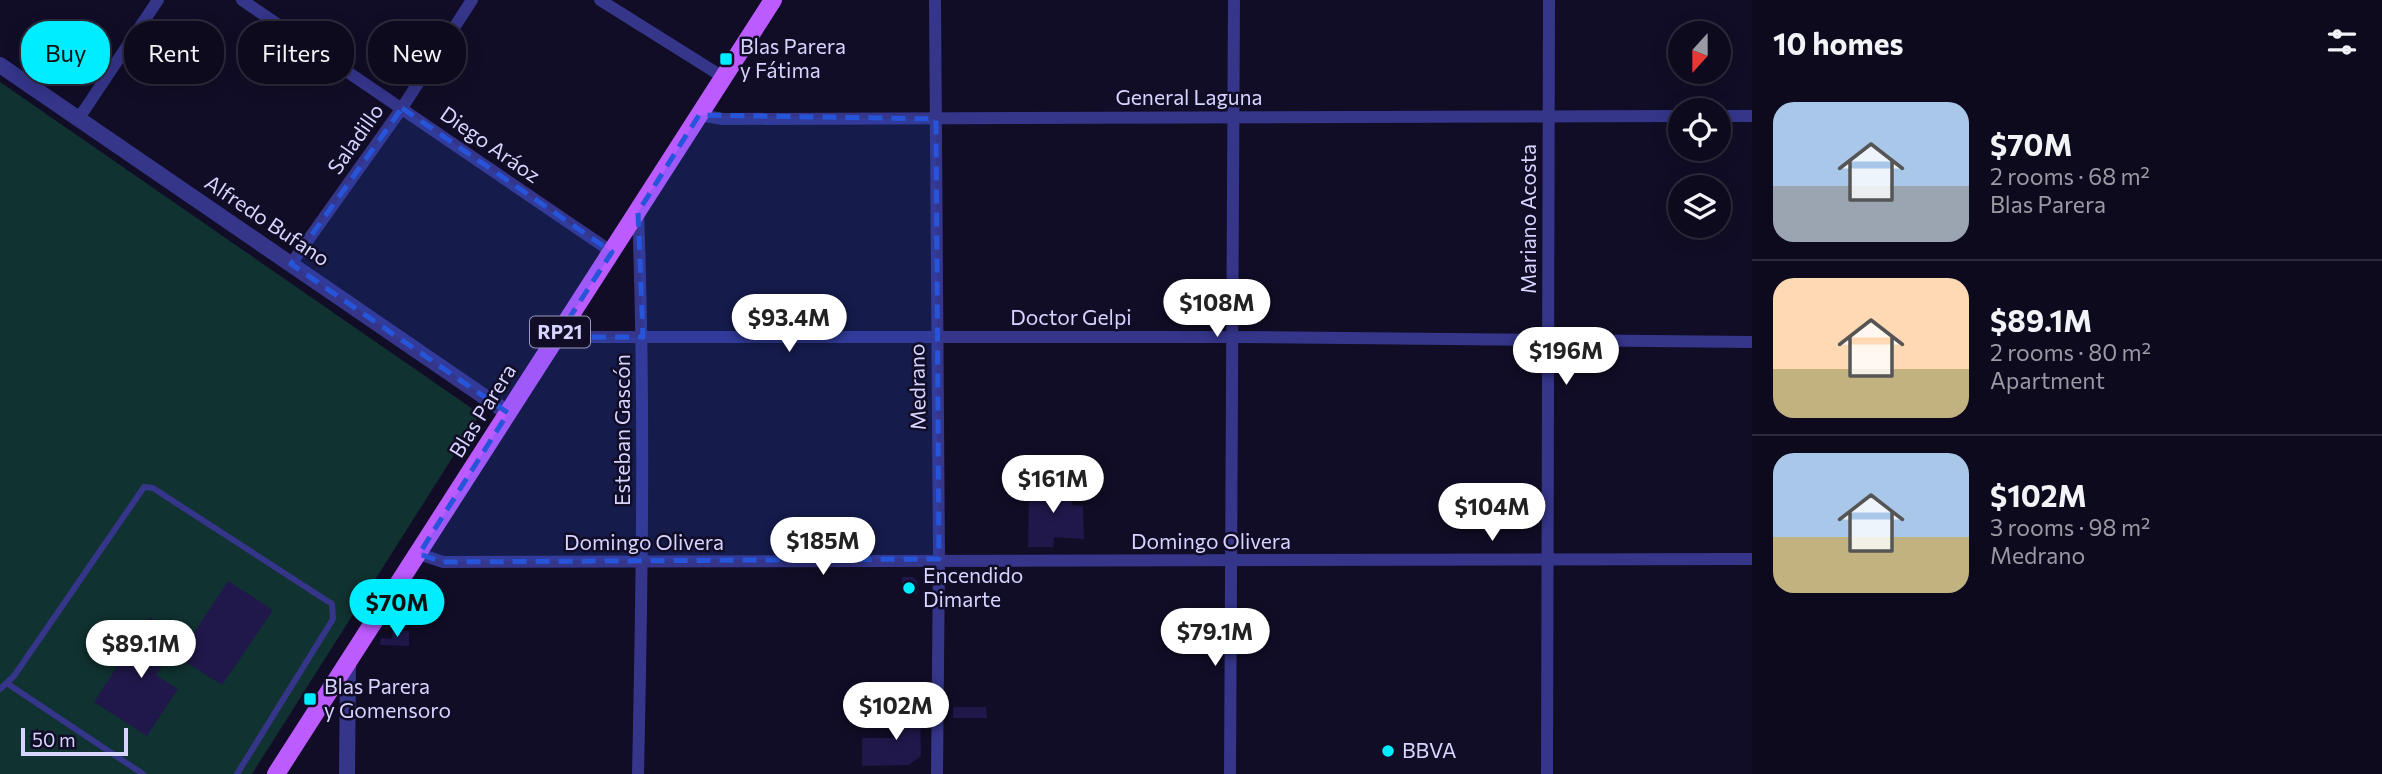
<!DOCTYPE html>
<html lang="en">
<head>
<meta charset="utf-8">
<style>
  body { margin:0; font-family:Commissioner,sans-serif; background:#1b182a; color:#f1f3f6; height:100vh; display:flex; flex-direction:column; font-size:26px; white-space:nowrap }
  * { box-sizing:border-box; margin:0 }
  p { font-size:23px; color:#9a9aa4 }
  .icon { flex:none; width:38px; height:38px; fill:none; stroke:currentColor; stroke-width:2; stroke-linecap:round; stroke-linejoin:round }
  .map { position:relative; flex:1; overflow:hidden }
  .details { display:flex; flex-direction:column; background:#0d0a1d; width:630px }
  .details>* { flex:none }
  .top-card { position:absolute; left:21px; top:21px; width:665px; height:63px; display:flex; gap:14px }
  .needle { width:46px; rotate:201deg }
  .controls { position:absolute; left:1668px; top:21px; display:grid; gap:14px }
  .controls a { display:grid; place-items:center; width:63px; height:63px; border-radius:50%; background:#0d0a1d; box-shadow:0 4px 18px #0003,0 0 0 2px #2d2b3b; font-size:35px }
  .scale { position:absolute; left:21px; bottom:18px; width:107px; box-sizing:border-box; padding-left:7px; border:4px solid #d7d4ff; border-top:0; font-size:19px; line-height:24px; white-space:nowrap; color:#d7d4ff; -webkit-text-stroke:5px #110d27; paint-order:stroke }
  .price { position:absolute; translate:-50% -60px; padding:0 16px; border-radius:24px; background:#fff; color:#222; font-size:23px; line-height:46px; filter:drop-shadow(0 2px 4px #0008) }
  .price::after { content:''; position:absolute; left:50%; top:42px; width:21px; height:16px; margin-left:-10px; background:inherit; clip-path:polygon(0 0,100% 0,50% 100%) }
  .price.selected { background:#00edff; color:#111 }
  ul { padding:0; list-style:none }
  li { display:flex; align-items:center; gap:21px; height:175px; padding:0 21px }
  li+li { border-top:2px solid #2d2b3b }
  li span { display:grid; place-items:center; flex:none; width:196px; height:140px; border-radius:21px; color:#555 }
  li>.icon { margin-inline-start:auto }
  span .icon { width:84px; height:84px; fill:#fffc; stroke-width:1 }
  li b { font-size:30px }
  h2 { display:flex; justify-content:space-between; align-items:center; height:84px; padding:0 21px; font-size:30px }
  .chip { padding:0 24px; border-radius:28px; background:#0d0a1d; box-shadow:0 4px 18px #0003,0 0 0 2px #2d2b3b; font-size:24px; line-height:63px }
  .chip.selected { background:#00edff; color:#111 }
  main { display:flex; flex:1; min-height:0 }
  .map>svg:first-child { display:block }
  .green { fill:#103230 }
  .building { fill:#20184a }
  .lines { fill:none; stroke-linecap:round; stroke-linejoin:round }
  .service { stroke:#35358a; stroke-width:6 }
  .minor { stroke:#35358a; stroke-width:12 }
  .tertiary { stroke:#35358a; stroke-width:16 }
  .primary { stroke:#bc5bff; stroke-width:18 }
  .marked { fill:#2655da; fill-opacity:0.2; stroke:#2655da; stroke-width:5; stroke-dasharray:14 9; stroke-linejoin:round }
  .poi-dot { fill:#00edff; stroke:#110d27; stroke-width:2.5 }
  .labels { text-anchor:middle; stroke-width:5; stroke-linejoin:round; paint-order:stroke }
  .shield { fill:#110d27; stroke:#9c98be; stroke-width:2 }
  .shield-label { font-size:19px; font-weight:bold; fill:#d7d4ff }
  .poi-label { font-size:21px; fill:#d7d4ff; stroke:#110d27; text-anchor:start }
  .street-label { font-size:21px; fill:#d7d4ff; stroke:#110d27 }
</style>
</head>
<body>
<main>
<div class="map">
<svg width="1752" height="774" viewBox="0 0 1752 774">
  <rect width="100%" height="100%" fill="#110d27"/>
  <polygon class="green" points="0,82 480,414 252,774 0,774"/>
  <g class="building">
    <polygon points="1065,482 1065,494 1073,494 1072,505 1083,506 1084,539 1054,537 1053,547 1028,547 1029,483"/>
    <polygon points="902,577 913,577 917,581 917,594 902,594"/>
    <polygon points="228,581 273,610 222,685 178,657"/>
    <polygon points="149,617 181,638 156,675 178,689 147,736 94,702"/>
    <polygon points="393,630 409,631 409,646 380,645 381,638 392,639"/>
    <polygon points="895,707 920,707 921,756 909,765 862,766 862,738 895,738"/>
    <polygon points="953,707 986,707 987,718 953,718"/>
  </g>
  <g class="lines">
    <g class="service">
      <polyline points="8,684 143,774"/>
      <polyline points="0,689 14,676 144,487 153,488 332,604 333,619 237,774"/>
    </g>
    <g class="minor">
      <polyline points="242,0 612,252"/>
      <polyline points="600,0 723,77"/>
      <polyline points="935,0 939,559 937,774"/>
      <polyline points="699,115 723,119 1680,116"/>
      <polyline points="1718,116 1752,116"/>
      <polyline points="79,118 158,0"/>
      <polyline points="291,264 402,108 472,0"/>
      <polyline points="557,337 1234,337 1752,342"/>
      <polyline points="419,554 443,562 1752,559"/>
      <path d="M638 774C642 587 645 400 638 212"/>
      <polyline points="1230,774 1234,0"/>
      <polyline points="1547,774 1549,0"/>
    </g>
    <g class="tertiary">
      <polyline points="0,65 508,413"/>
      <polyline points="347,774 348,664"/>
    </g>
    <polyline class="primary" points="276,774 773,0"/>
  </g>
  <path class="marked" d="M402 108 612 252 557 337H643L638 212 699 115 936 119 939 559 443 562 419 554 508 413 291 264Z"/>
  <g class="poi-dot">
    <rect x="719" y="52" width="14" height="14" rx="3.5"/>
    <circle cx="909" cy="588" r="7"/>
    <rect x="303" y="692" width="14" height="14" rx="3.5"/>
    <circle cx="1388" cy="751" r="7"/>
  </g>
  <g class="labels">
    <rect class="shield" x="530" y="316.5" width="60" height="31" rx="5"/>
    <g class="shield-label">
      <text x="560" y="339">RP21</text>
    </g>
    <g class="poi-label">
      <text x="740" y="54">Blas Parera<tspan x="740" dy="24">y Fátima</tspan></text>
      <text x="923" y="583">Encendido<tspan x="923" dy="24">Dimarte</tspan></text>
      <text x="324" y="694">Blas Parera<tspan x="324" dy="24">y Gomensoro</tspan></text>
      <text x="1402" y="758">BBVA</text>
    </g>
    <g class="street-label">
      <text x="1189" y="105">General Laguna</text>
      <text transform="translate(356 139) rotate(-55)" y="7">Saladillo</text>
      <text transform="translate(490 145) rotate(35)" y="7">Diego Aráoz</text>
      <text transform="translate(1529 219) rotate(-90)" y="7">Mariano Acosta</text>
      <text transform="translate(267 221) rotate(34)" y="7">Alfredo Bufano</text>
      <text x="1071" y="325">Doctor Gelpi</text>
      <text transform="translate(918 387) rotate(-91)" y="7">Medrano</text>
      <text transform="translate(483 411) rotate(-58)" y="7">Blas Parera</text>
      <text transform="translate(623 430) rotate(-90)" y="7">Esteban Gascón</text>
      <text x="1211" y="549">Domingo Olivera</text>
      <text x="644" y="550">Domingo Olivera</text>
    </g>
  </g>
</svg>
<div class="controls">
<a><svg class="needle" viewBox="-14 -14 28 28"><path d="M0-13l5 13h-10z" fill="#e53935"/><path d="M0 13l5-13h-10z" fill="#9a9aa4"/></svg></a>
<a><svg class="icon" aria-label="locate" viewBox="0 0 24 24"><circle cx="12" cy="12" r="6"/><path d="M12 2v4M12 18v4M2 12h4M18 12h4"/></svg></a>
<a><svg class="icon" aria-label="layers" viewBox="0 0 24 24"><path d="M12 4l9 5-9 5-9-5zM3 14l9 5 9-5"/></svg></a>
</div>
<div class="scale">50 m</div>
<b class="price" style="left:1217px;top:339px">$108M</b>
<b class="price" style="left:789px;top:354px">$93.4M</b>
<b class="price" style="left:1566px;top:387px">$196M</b>
<b class="price" style="left:1053px;top:515px">$161M</b>
<b class="price" style="left:1492px;top:543px">$104M</b>
<b class="price" style="left:823px;top:577px">$185M</b>
<b class="price selected" style="left:397px;top:639px">$70M</b>
<b class="price" style="left:1215px;top:668px">$79.1M</b>
<b class="price" style="left:141px;top:680px">$89.1M</b>
<b class="price" style="left:896px;top:742px">$102M</b>
<div class="top-card">
<a class="chip selected">Buy</a>
<a class="chip">Rent</a>
<a class="chip">Filters</a>
<a class="chip">New</a>
</div>
</div>
<section class="details">
<h2>10 homes<svg class="icon" aria-label="filters" viewBox="0 0 24 24"><path d="M4 7h16M4 17h16"/><circle cx="9" cy="7" r="2"/><circle cx="15" cy="17" r="2"/></svg></h2>
<ul>
<li><span style="background:linear-gradient(#a9c7e8 60%,#9aa5b1 0)"><svg class="icon" aria-label="home" viewBox="0 0 24 24"><path d="M3 11l9-7 9 7M6 9v11h12V9"/></svg></span><div><b>$70M</b><p>2 rooms · 68 m²</p><p>Blas Parera</p></div></li>
<li><span style="background:linear-gradient(#ffd9b3 65%,#c2b280 0)"><svg class="icon" aria-label="home" viewBox="0 0 24 24"><path d="M3 11l9-7 9 7M6 9v11h12V9"/></svg></span><div><b>$89.1M</b><p>2 rooms · 80 m²</p><p>Apartment</p></div></li>
<li><span style="background:linear-gradient(#a9c7e8 60%,#c2b280 0)"><svg class="icon" aria-label="home" viewBox="0 0 24 24"><path d="M3 11l9-7 9 7M6 9v11h12V9"/></svg></span><div><b>$102M</b><p>3 rooms · 98 m²</p><p>Medrano</p></div></li>
</ul>
</section>
</main>
</body>
</html>
